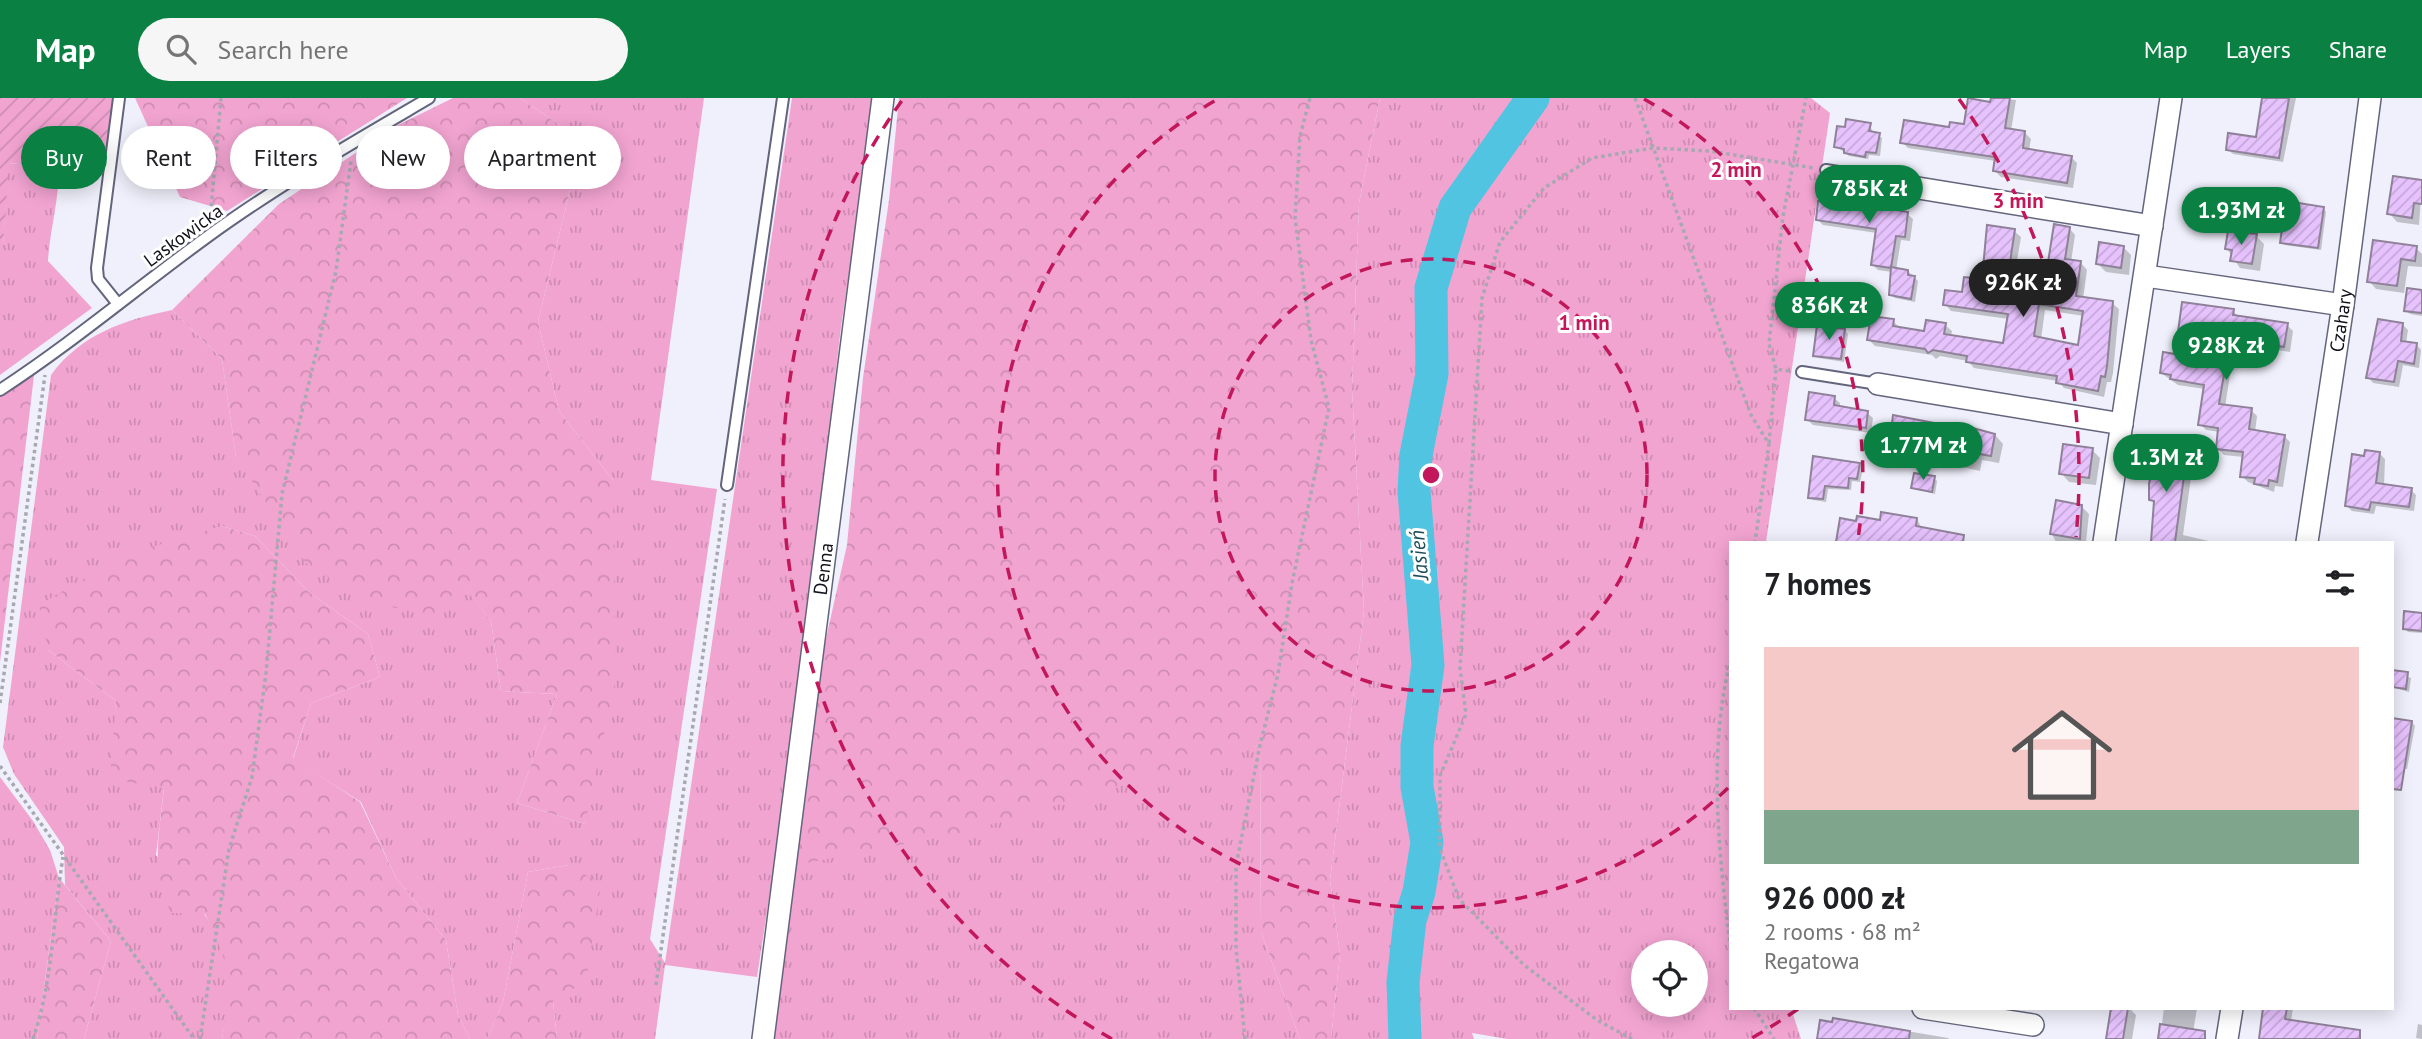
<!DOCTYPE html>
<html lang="en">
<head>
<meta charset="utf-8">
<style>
  body { margin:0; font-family:"PT Sans",sans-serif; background:#f6f6f6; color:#202124; height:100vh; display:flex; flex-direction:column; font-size:26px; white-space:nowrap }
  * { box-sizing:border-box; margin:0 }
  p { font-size:23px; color:#757577 }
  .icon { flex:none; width:38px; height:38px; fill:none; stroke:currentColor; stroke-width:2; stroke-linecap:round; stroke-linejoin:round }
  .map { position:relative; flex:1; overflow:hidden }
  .side { position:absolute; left:1729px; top:443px; width:665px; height:469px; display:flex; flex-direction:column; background:#fff; border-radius:0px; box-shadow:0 4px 18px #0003 }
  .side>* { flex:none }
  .banner { position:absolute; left:21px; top:28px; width:665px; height:63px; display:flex; gap:14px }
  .tools { position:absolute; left:1631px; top:842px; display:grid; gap:14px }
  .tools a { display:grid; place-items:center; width:77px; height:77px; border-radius:50%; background:#fff; box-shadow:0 4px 18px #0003; font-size:35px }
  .price { position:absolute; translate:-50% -60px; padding:0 16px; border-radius:24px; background:#0b8043; color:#fff; font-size:23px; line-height:46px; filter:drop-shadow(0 2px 4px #0008) }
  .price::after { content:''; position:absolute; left:50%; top:42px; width:21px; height:16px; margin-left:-10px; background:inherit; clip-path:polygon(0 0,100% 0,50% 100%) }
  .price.selected { background:#222; color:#fff }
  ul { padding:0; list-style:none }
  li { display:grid; align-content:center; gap:14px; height:371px; padding:0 35px }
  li+li { border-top:2px solid #e0e0e0 }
  li span { display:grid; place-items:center; height:217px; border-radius:0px; color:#555 }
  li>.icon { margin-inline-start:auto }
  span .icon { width:126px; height:126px; fill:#fffc; stroke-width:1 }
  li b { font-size:30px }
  h2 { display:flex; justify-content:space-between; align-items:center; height:84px; padding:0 35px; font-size:30px }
  .tag { padding:0 24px; border-radius:32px; background:#fff; box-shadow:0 4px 18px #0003; font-size:24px; line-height:63px }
  .tag.selected { background:#0b8043; color:#fff }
  header { display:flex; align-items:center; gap:42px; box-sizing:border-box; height:98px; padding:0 35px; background:#0b8043; color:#fff }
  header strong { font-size:33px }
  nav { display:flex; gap:38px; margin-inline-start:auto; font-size:24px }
  .search { width:490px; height:63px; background:#f6f6f6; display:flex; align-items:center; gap:18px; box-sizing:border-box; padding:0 24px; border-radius:38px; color:#757577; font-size:26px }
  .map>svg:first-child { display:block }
  .grass { fill:url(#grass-tufts); fill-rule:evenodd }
  .forest { fill:url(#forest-crowns) }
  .garden { fill:url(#garden-furrows) }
  .shadow { fill:#0003; fill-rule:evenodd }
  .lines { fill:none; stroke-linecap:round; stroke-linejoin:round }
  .river { stroke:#51c4e1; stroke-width:33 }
  .building { fill:url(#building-hatch); stroke:#8f8198; stroke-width:2; fill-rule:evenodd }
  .lane-casing { stroke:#63657d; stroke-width:14 }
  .street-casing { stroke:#63657d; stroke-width:24 }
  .path { stroke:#a7a8b2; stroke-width:3.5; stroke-dasharray:3.5 3.5; stroke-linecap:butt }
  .lane { stroke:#fff; stroke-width:10 }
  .street { stroke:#fff; stroke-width:21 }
  .ring { fill:none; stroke:#c2185b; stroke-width:3.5; stroke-dasharray:12 9 }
  .labels { text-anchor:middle; stroke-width:6; stroke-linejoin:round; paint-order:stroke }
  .street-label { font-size:19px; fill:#10111a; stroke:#fefefe }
  .water-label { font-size:21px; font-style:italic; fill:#1c4e5a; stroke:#fefefe }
  .centre { fill:#c2185b; stroke:#fefefe; stroke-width:3.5 }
  .ring-label { font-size:21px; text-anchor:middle; font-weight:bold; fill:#c2185b; stroke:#fefefe; stroke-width:6; stroke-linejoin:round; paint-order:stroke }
</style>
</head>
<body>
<header>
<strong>Map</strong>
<div class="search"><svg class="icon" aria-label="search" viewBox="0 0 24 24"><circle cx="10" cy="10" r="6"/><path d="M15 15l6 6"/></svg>Search here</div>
<nav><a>Map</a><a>Layers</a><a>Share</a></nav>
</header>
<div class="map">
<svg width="2422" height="941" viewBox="0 0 2422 941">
  <defs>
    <pattern id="grass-tufts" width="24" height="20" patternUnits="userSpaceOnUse" patternTransform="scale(1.75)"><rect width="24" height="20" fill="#f2a4d1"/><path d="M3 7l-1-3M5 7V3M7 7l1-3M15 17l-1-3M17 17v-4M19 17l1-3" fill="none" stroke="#ce8cb3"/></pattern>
    <pattern id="forest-crowns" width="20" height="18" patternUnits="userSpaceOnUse" patternTransform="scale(1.75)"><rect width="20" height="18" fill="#f2a4d1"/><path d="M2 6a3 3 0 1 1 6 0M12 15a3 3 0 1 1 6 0" fill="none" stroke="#ce8cb3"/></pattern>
    <pattern id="garden-furrows" width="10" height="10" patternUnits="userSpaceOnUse" patternTransform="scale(1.75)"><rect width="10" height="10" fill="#f2a4d1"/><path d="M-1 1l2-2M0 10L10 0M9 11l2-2" fill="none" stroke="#ce8cb3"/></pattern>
    <pattern id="building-hatch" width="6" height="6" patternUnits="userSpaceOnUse" patternTransform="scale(1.75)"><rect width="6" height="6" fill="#e7c3fe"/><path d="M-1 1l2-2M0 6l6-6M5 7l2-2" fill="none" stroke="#c5a6d9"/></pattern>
  </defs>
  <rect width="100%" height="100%" fill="#eff0fb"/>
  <g class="grass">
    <path d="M520 0H704L651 382 717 391 650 841 665 865 792 0H875L841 229 791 656 757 879 665 867 655 941H557L553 903 569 767 528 774 503 904 487 941H470L458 917 446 842 396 780 361 704 293 661 311 605 380 579 368 536 310 495 255 438 222 428 48 552 116 603 115 628 164 690 156 757C186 793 231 837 230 887 230 905 225 924 222 941H84L111 843 65 787 64 749 14 676 3 649 51 277C81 236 124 222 172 212L222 261 236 359 459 482 491 523 501 593 557 596 517 705 585 726 613 382 559 313 538 224 582 42Z"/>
    <path d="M1380 0H1811L1830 15 1766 444H1731V910H1791L1801 941H1507L1472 935 1474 941H1331L1340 856 1330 782 1364 513 1352 292 1359 105ZM1643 854H1696V906H1643Z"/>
    <path d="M8 65 59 70C59 102 50 131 48 163L92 210 0 277V147H3Z"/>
    <polygon points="1260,647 1261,834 1300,941 765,941 786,769"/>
    <polygon points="0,679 33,723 50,752 59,780 37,941 0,941"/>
  </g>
  <g class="forest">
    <polygon points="135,0 407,0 227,113 180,99"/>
    <polygon points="453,0 520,0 582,42 538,224 559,313 613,382 615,584 585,726 517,705 557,596 501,593 491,523 459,483 441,518 369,505 306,465 236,359 222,261 172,212 279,106 396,28"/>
    <polygon points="899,0 1380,0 1359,105 1352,292 1364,513 1330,782 1340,856 1331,941 1300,941 1261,834 1260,647 966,734 786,769 802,647 847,447 863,280 889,102"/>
    <polygon points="35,269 0,564 0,292"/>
    <path d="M222 428 255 438 310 495 368 536 380 579 311 605 293 660 360 704 396 780 446 842 458 917 470 941H222C232 879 232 873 205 816L171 815C150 767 159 740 164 690L110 681 116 603 48 552 39 507 125 457Z"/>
    <polygon points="569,767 601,786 586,883 553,903 557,941 487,941 503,904 528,774"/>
    <polygon points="59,780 111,843 84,941 37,941"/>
  </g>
  <polygon class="garden" points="0,0 118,0 100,74 9,65 3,148 0,147"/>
  <g class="shadow">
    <polygon points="1993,0 2016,2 2011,33 2025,35 2031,41 2029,52 2071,59 2077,65 2073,90 2001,79 1995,73 1996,63 1908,50 1902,44 1965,29 1992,6"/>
    <polygon points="2263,0 2296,0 2283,64 2233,56 2227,51 2257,41"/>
    <polygon points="1870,27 1873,35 1882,40 1880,58 1869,57 1868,61 1849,58 1836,48"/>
    <polygon points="2422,84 2419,127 2397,124 2389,115"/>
    <polygon points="2323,110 2326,114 2321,152 2285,147 2281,144"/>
    <polygon points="1907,116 1913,121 1910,143 1901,142 1896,172 1908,173 1918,183 1915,204 1895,200 1891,196 1892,174 1878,172 1872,166 1877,135 1823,127 1817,121"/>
    <path d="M2069 130 2075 137 2071 164 2081 165 2087 172 2083 201 2112 205 2119 211 2113 275 2111 284H2107L2104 299 2064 290 2058 283 1974 270 1968 263 1940 258 1936 261 1932 257 1875 248 1869 242 1893 223 1899 229 1926 235 1945 227 1952 233 1951 239 2005 247 2009 221 1951 213 1945 206 1984 183 2014 133 2021 139 2013 187 2045 192ZM2045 212 2084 218 2080 250 2041 241Z"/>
    <polygon points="2256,138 2264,146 2260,173 2240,170 2227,151"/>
    <polygon points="2123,149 2131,157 2129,177 2106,174 2098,166"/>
    <polygon points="2416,150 2422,156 2422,169 2408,168 2404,195 2376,191 2369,183"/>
    <polygon points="2422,194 2422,218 2410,216 2406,213"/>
    <polygon points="2233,213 2239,219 2287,227 2293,233 2290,254 2235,245 2225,309 2251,312 2257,318 2255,334 2284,338 2290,344 2283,389 2275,388 2274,394 2248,384 2242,378 2244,359 2224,357 2218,351 2220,334 2206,332 2200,326 2205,291 2178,287 2161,275 2176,258"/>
    <polygon points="2403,227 2408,232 2406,245 2416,246 2421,252 2419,270 2403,267 2399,289 2373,285 2368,279"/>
    <polygon points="1844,232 1848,236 1844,264 1819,260 1815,257"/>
    <polygon points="1834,300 1840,305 1839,310 1867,315 1873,320 1871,335 1813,327 1807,321"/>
    <polygon points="1995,337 2003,346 1999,365 1982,362 1980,373 1949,366 1942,355 1900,348 1892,340"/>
    <polygon points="2092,352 2100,360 2096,387 2069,384 2061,375"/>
    <polygon points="2379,355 2385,361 2384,388 2411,392 2416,397 2414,413 2376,408 2374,416 2352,413 2346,407 2366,360"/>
    <polygon points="2186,357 2193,365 2183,437 2213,444 2153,444 2155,406 2151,402"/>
    <polygon points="1815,360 1859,366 1863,370 1860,384 1852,383 1851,392 1828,391 1826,404 1813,402 1809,399"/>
    <polygon points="1934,380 1937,383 1935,396 1913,390"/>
    <polygon points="2081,408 2089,416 2086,444 2056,444 2052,436"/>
    <polygon points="1917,421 1922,431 1959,439 1965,444 1838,444 1841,422 1858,425"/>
    <polygon points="2422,516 2422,535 2408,534 2404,530"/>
    <polygon points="2392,574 2411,580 2409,594 2392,589"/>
    <polygon points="2412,624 2415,628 2407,671 2392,669"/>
    <polygon points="2112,910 2129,910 2136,917 2132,941 2113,941"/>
    <polygon points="2164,910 2197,910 2192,941 2160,941"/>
    <polygon points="2265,910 2293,910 2291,924 2342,941 2260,941"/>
    <polygon points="2418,926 2422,927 2422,941 2416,940"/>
    <polygon points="1883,929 1948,940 1949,941 1819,941"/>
  </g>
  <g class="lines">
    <polyline class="river" points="1405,941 1403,884 1410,822 1419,794 1427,744 1417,689 1417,648 1428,567 1414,393 1416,357 1432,276 1431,190 1455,110 1533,0"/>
  </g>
  <g class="building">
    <polygon points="1968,0 1990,4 1991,0 2010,0 2005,30 2025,33 2023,50 2072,58 2067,85 1993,73 1995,59 1900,45 1904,22 1949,29 1950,24 1964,26"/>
    <polygon points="2262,0 2289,0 2279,60 2226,52 2228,35 2256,39"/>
    <polygon points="1846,21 1871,25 1869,33 1880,35 1876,55 1866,54 1865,59 1844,55 1844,51 1834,49 1837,28 1845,29"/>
    <polygon points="2393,78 2422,82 2422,106 2414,105 2412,120 2387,116"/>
    <polygon points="1839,102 1908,114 1905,139 1896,138 1891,170 1871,167 1876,131 1816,122 1818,103 1839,106"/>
    <polygon points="2286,103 2324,109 2318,150 2280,145"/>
    <path d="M2054 126 2070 129 2065 161 2081 163 2076 198 2113 203 2107 268 2105 279 2101 278 2098 293 2056 285 2057 278 1966 264 1967 258 1933 252 1928 255 1925 251 1867 242 1871 218 1894 221 1893 228 1924 233 1926 222 1946 225 1944 236 2003 245 2008 216 1943 207 1945 192 1962 194 1964 179 1982 181 1987 127 2015 131 2007 184 2044 190ZM2039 206 2083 213 2078 247 2034 238Z"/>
    <polygon points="2228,133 2257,136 2252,166 2230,163 2232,152 2225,151"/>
    <polygon points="2373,142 2417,148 2415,163 2401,161 2397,188 2367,184"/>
    <polygon points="2099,144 2124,148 2121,170 2096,166"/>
    <polygon points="1891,169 1908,172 1908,177 1915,178 1911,201 1889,197"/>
    <polygon points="2407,190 2422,192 2422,215 2404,213"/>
    <polygon points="2182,204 2234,211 2233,217 2288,225 2284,249 2230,240 2219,306 2252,310 2249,331 2285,337 2277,384 2269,382 2268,388 2254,386 2255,380 2240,379 2243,354 2216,351 2218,330 2198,327 2204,287 2170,281 2171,277 2160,275 2163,254 2175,256"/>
    <polygon points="2378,221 2403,225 2401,243 2417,245 2414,266 2398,263 2394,284 2366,280"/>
    <polygon points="1817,227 1845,231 1841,261 1813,258"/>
    <polygon points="1809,294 1835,298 1834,307 1868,313 1866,330 1805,322"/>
    <polygon points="1893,317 1955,329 1955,325 1995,336 1991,358 1974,355 1972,365 1939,359 1941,349 1890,341"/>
    <polygon points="2063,346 2093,350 2089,380 2059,376"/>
    <polygon points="2156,351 2187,356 2175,444 2151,444 2154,403 2149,402 2149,386"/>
    <polygon points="2365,352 2380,354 2376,385 2412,390 2409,409 2371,404 2369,412 2345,408 2352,356 2364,358"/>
    <polygon points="1813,358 1860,365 1857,381 1849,380 1848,390 1825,388 1823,401 1808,400"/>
    <polygon points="1914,375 1935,378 1932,394 1911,390"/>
    <polygon points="2056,402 2082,407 2080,441 2050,436"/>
    <polygon points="1881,414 1917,420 1916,428 1964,437 1963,444 1836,444 1840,420 1856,423 1857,418 1880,422"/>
    <polygon points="2404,513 2422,515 2422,533 2403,531"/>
    <polygon points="2392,572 2408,574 2406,591 2392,589"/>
    <polygon points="2392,620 2412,623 2401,692 2392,691"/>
    <polygon points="2111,910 2128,910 2123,941 2106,941"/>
    <polygon points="2263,910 2287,910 2285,921 2360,932 2360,941 2259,941"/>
    <polygon points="1833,920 1910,933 1909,941 1817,941 1820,922 1832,924"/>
    <polygon points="2160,926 2205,933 2205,941 2158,941"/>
  </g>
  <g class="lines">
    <defs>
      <g id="lane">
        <polyline points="1826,72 1881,81 1912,89"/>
        <polyline points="118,206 98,181 97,170 119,0"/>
        <polyline points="1802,274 1878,286"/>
        <path d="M0 292C72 245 137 190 207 139 277 88 354 44 429 0"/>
        <polyline points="727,387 783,0"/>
      </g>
      <g id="street">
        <polyline points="1912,89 2152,128"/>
        <polyline points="2146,178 2343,207"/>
        <polyline points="1878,286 2122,326"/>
        <polyline points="2104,444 2171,0"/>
        <path id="s1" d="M2307 444 2343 207 2370 0"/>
        <polyline points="1923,910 2033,927"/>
        <path id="s2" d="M763 941 883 0"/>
        <polyline points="2227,941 2232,910"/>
      </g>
    </defs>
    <use href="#lane" class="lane-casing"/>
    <use href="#street" class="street-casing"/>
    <g class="path">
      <polyline points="1635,0 1751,317 1769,346 1755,444"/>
      <polyline points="210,122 221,0"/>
      <polyline points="1789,273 1776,271 1769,246 1783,118 1806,0"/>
      <polyline points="1769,345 1776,271"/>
      <path d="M1731 561C1707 651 1719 761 1731 853"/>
      <polyline points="0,605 45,277"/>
      <polyline points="0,668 194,941"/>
      <polyline points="656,887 725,401"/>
      <polyline points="1754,910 1774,941"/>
      <path d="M33 941C53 883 53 820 63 759"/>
      <polyline points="200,941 229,751 252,679 266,575 282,396 336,173 351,63"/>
      <polyline points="1245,941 1236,850 1236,768 1260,647 1278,576 1292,485 1329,310 1311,242 1295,120 1300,38 1310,0"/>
      <polyline points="1632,941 1597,922 1524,867 1459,801 1440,751 1440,678 1466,616 1460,570 1482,200 1500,144 1544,90 1592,60 1653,50 1710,53 1814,70"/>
    </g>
    <use href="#lane" class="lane"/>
    <use href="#street" class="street"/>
  </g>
  <g class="ring">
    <circle cx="1431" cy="377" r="216"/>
    <path d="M1728 690A432 432 0 1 1 1218 1M1644 1A432 432 0 0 1 1858 441"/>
    <path d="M1798 911A648 648 0 0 1 1750 941M1112 941A648 648 0 0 1 903 1M1959 1A648 648 0 0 1 2076 439"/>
  </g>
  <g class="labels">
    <g class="street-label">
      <text transform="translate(183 137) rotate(-36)" y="7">Laskowicka</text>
      <text dy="7" stroke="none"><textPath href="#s1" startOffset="224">Czahary</textPath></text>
      <text dy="7" stroke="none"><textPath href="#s2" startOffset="474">Denna</textPath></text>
    </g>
    <g class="water-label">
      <text transform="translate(1419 457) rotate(-95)" y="7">Jasień</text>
    </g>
  </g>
  <circle cx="1431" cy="377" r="10" class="centre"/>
  <g class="ring-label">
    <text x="1736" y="79">2 min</text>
    <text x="2018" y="110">3 min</text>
    <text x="1584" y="232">1 min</text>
  </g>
</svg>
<div class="tools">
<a><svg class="icon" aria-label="locate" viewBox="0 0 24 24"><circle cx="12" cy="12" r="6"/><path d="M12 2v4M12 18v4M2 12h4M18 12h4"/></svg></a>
</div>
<b class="price" style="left:1869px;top:127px">785K zł</b>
<b class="price" style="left:2241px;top:149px">1.93M zł</b>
<b class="price selected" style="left:2023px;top:221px">926K zł</b>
<b class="price" style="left:1829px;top:244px">836K zł</b>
<b class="price" style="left:2226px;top:284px">928K zł</b>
<b class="price" style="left:1923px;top:384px">1.77M zł</b>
<b class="price" style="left:2166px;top:396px">1.3M zł</b>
<div class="banner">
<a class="tag selected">Buy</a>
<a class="tag">Rent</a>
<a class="tag">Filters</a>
<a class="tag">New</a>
<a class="tag">Apartment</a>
</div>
<section class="side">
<h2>7 homes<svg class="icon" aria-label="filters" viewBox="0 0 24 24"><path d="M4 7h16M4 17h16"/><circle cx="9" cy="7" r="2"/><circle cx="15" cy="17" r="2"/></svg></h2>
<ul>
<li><span style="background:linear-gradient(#f6c9c9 75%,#7fa58c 0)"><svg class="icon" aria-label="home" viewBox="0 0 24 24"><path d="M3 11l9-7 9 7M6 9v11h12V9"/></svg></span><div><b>926 000 zł</b><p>2 rooms · 68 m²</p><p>Regatowa</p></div></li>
</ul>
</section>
</div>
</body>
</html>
